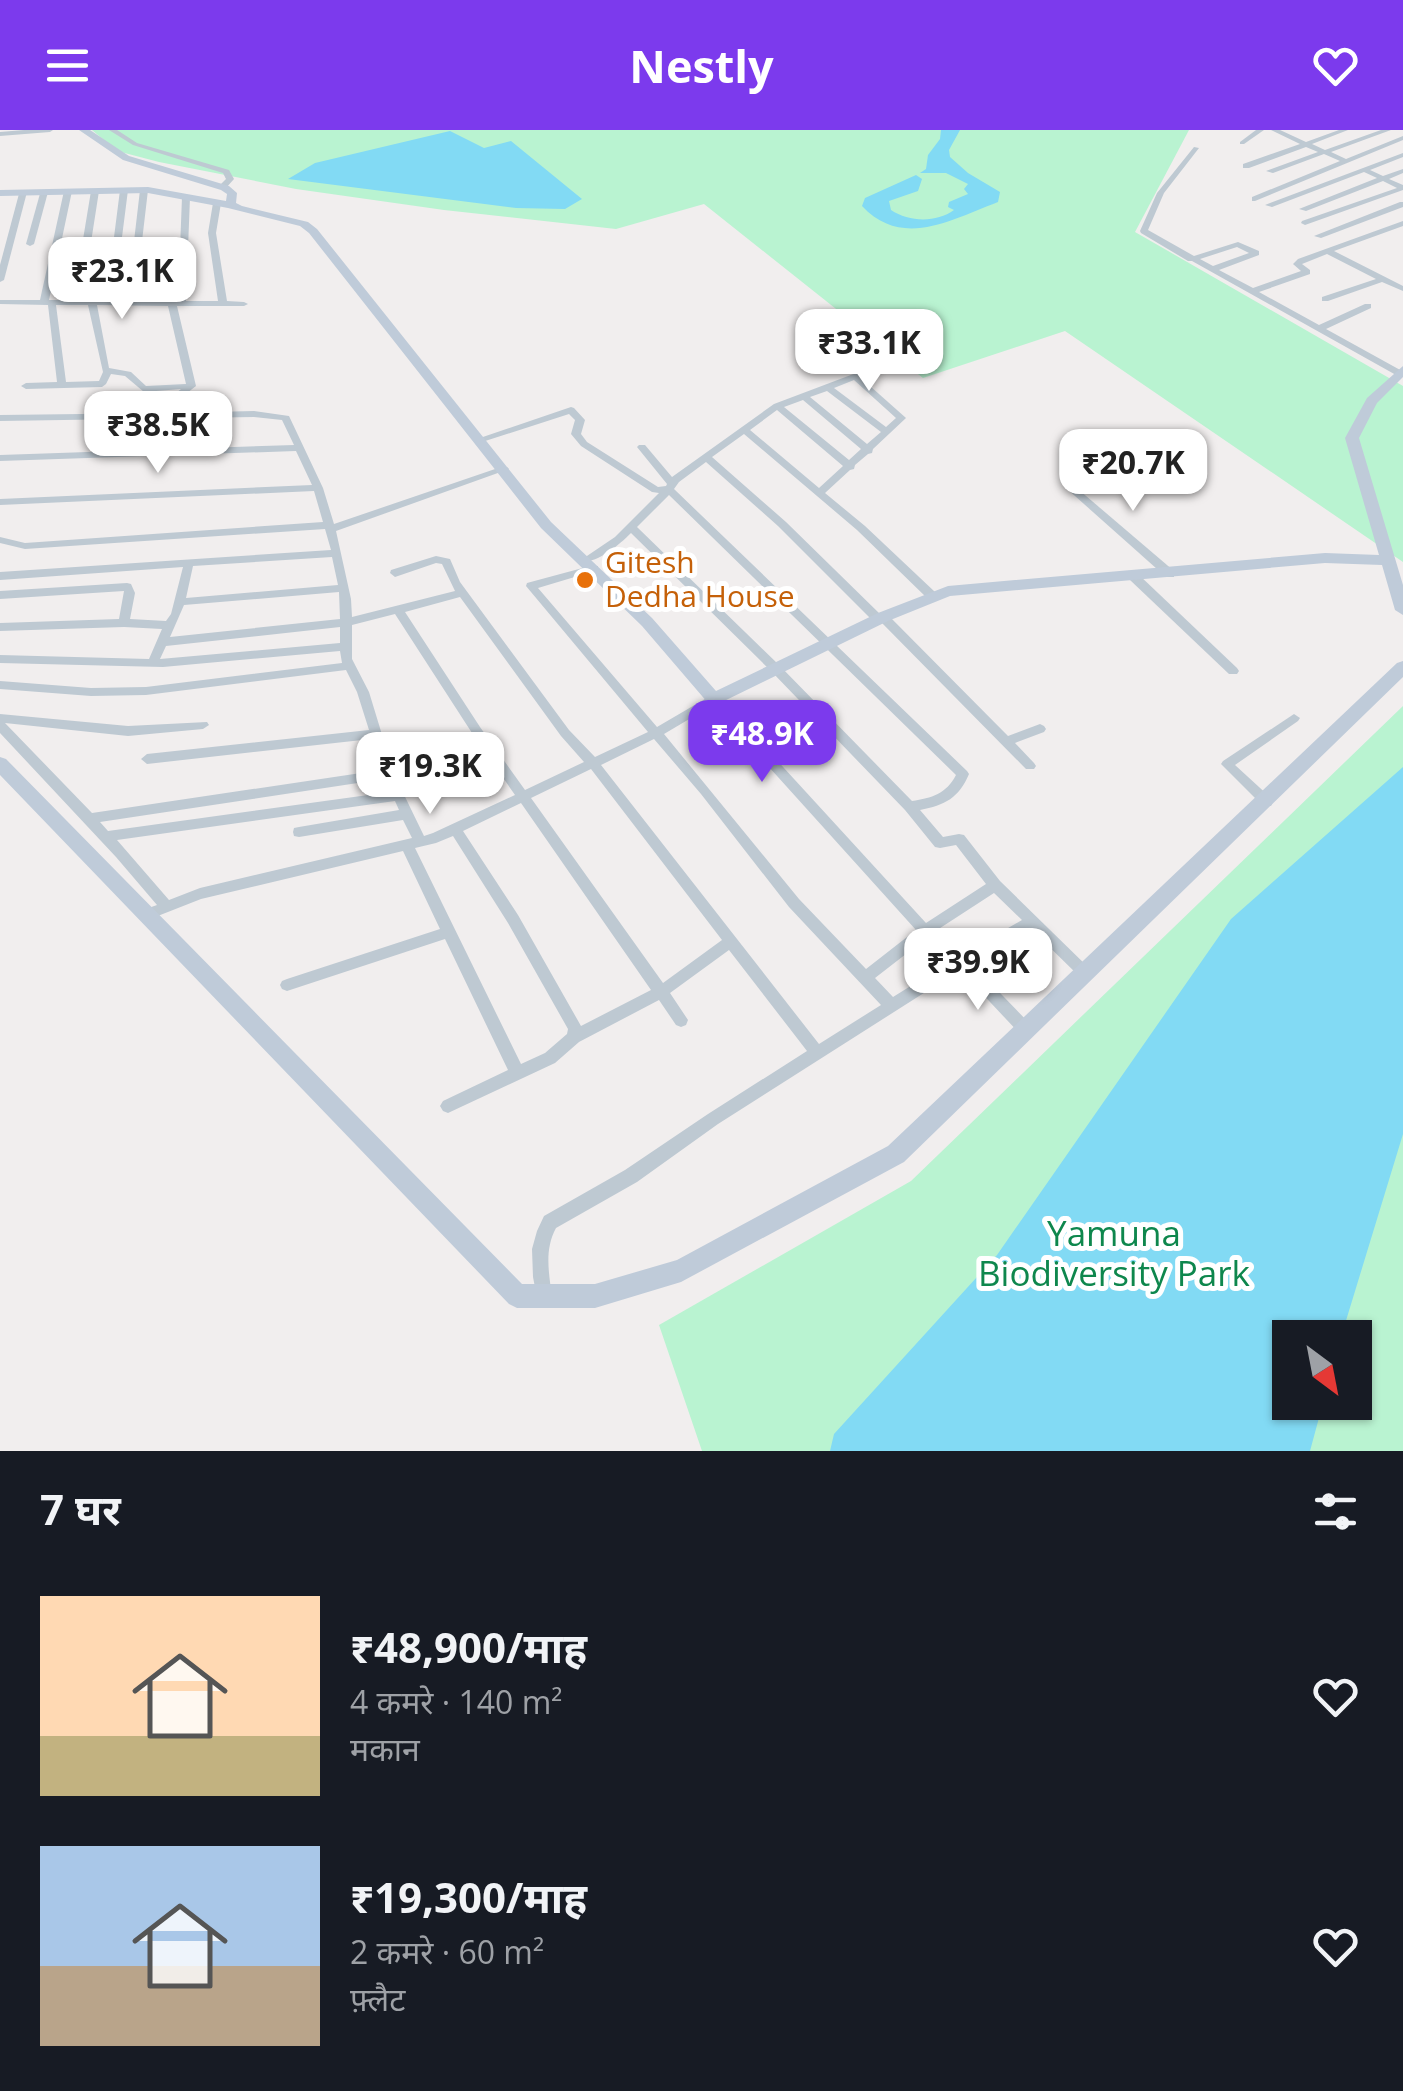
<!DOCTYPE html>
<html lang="hi">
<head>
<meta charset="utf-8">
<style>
  body { margin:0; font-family:"Open Sans","Noto Sans Devanagari",sans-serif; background:#242831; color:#f1f3f6; height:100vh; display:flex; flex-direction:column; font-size:38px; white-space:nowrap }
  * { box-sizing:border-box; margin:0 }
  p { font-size:32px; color:#9ea1a6 }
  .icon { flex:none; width:55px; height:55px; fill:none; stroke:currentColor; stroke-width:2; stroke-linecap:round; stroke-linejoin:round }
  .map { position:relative; height:1321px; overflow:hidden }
  .details { display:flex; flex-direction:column; background:#171b24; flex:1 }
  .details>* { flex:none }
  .needle { width:65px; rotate:148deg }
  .tools { position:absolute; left:1272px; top:1190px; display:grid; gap:20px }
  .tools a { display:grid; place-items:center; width:100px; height:100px; border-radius:0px; background:#171b24; box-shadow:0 2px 8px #0004; font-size:50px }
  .price { position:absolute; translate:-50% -85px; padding:0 22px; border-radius:20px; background:#fff; color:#222; font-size:32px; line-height:65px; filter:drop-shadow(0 2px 5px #0008) }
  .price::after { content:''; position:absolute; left:50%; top:60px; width:30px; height:22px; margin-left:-15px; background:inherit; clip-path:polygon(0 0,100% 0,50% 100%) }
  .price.current { background:#7c3aed; color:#fff }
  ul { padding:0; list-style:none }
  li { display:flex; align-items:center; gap:30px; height:250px; padding:0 40px }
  li span { display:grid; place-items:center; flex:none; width:280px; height:200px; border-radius:0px; color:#555 }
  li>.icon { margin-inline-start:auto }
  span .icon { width:120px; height:120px; fill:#fffc; stroke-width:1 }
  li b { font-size:42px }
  h2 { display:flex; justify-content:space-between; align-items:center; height:120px; padding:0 40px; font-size:42px }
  header { display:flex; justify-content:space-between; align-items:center; height:130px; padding:0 40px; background:#7c3aed; color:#fff; font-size:45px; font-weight:700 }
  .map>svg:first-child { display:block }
  .green { fill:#b9f3d1; fill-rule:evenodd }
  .water { fill:#82daf4 }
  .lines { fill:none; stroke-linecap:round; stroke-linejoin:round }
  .street { fill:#bec9d2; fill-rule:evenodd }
  .secondary { fill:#bfcbd9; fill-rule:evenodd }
  .food-dot { fill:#e8710a; stroke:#fff; stroke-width:4 }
  .labels { text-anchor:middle; stroke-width:10; stroke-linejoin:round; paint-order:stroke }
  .food-label { font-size:30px; fill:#c56008; stroke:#fff; text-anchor:start }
  .near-park-label { font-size:35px; fill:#0e874d; stroke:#fff }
</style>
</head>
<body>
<header><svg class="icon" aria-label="menu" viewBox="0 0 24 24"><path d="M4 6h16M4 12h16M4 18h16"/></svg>Nestly<svg class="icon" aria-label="heart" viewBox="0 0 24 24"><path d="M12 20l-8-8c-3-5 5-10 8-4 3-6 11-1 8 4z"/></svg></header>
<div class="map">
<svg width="1403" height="1321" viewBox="0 0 1403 1321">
  <rect width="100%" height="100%" fill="#f1eeee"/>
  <g class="green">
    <polygon points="92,0 1189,0 1135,102 1403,256 1403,432 1065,201 923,248 704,74 616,99 444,80 296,59 159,32 117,21"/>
    <path d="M1403 576V1321H702L659 1195 911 1051ZM1290 1208H1355V1272H1290Z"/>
  </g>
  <g class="water">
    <path d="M941 0H960L949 20 950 27 968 43 1000 62 998 72C951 90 902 119 862 76L865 68 916 45 922 49 918 61 889 71 891 80C909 92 936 93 954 80L948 77 949 72 968 64 964 59 968 54 946 43H920L926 39 928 25 940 9Z"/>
    <polygon points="450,1 484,18 511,11 582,69 565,79 516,78 288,49 315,33"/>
    <polygon points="1403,637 1403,1004 1341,1207 1290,1208 1290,1272 1323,1273 1310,1321 830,1321 834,1304 997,1125 1231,789"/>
  </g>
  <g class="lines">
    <g class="street">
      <polygon points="24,0 53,0 50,2 0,6 0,2"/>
      <polygon points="109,0 117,0 137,13 229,40 234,49 225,59 219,59 218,57 226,49 223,43 133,15"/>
      <polygon points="1256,0 1264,0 1244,14 1240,14 1240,12"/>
      <polygon points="1271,0 1280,0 1306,12 1339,0 1348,0 1312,14 1325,20 1381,0 1391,0 1331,22 1346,29 1403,6 1403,10 1255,71 1252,71 1252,67 1340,31 1324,24 1273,43 1266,41 1318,22 1306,17 1249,38 1243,38 1243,34 1300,14"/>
      <path d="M1194 17 1199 18 1164 63 1148 100 1194 126 1238 112 1259 121V125L1219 140 1253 158 1301 141 1293 134 1298 129 1403 91V96L1334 121 1403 156V161L1382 152 1328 171H1322V167L1376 149 1327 124 1302 134 1310 140V144L1259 162 1319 195 1365 174H1371V178L1326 199 1402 241V245H1396L1192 131H1188L1141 103 1140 101 1157 63ZM1237 117 1249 123 1213 136 1200 129Z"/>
      <polygon points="1403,23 1403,27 1370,40 1383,46 1403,39 1403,43 1389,49 1403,55 1403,60 1305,95 1301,93 1302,91 1397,58 1383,51 1306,81 1299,79 1377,48 1364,42 1272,77 1265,75"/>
      <path d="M124 58 128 60 114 170 127 171 140 60 144 58 148 60 135 171H154L160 116 164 114 168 116 162 171H178L182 67 186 65 190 67 186 171H218L208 103 213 73 217 71 221 73 216 103 227 171 244 172 248 174 244 176H177L196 256 178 270 172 283 254 281 289 286 323 358 334 394 501 337H507L509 339 336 401 351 469 352 487 455 461 442 434 436 433 395 447 390 443 391 440 436 426 450 429 460 452 569 600 595 627 648 602 526 456 527 453 590 436H598V440L538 458 657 597 710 566H718L926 793 986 754 956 715 940 718 935 717 905 680 771 541 631 403C619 415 599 432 582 432L581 430 615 407 659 363 652 362 581 316 571 304 575 290 569 284 482 312 479 313 474 310 571 277 574 278 585 290 581 304 587 312 658 357 666 356 667 354 637 317 639 315H645L672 347 774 274 872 237H878V241L861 248 906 288 873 319 872 323 868 324 855 335 854 339 850 340 825 363 865 396 935 462 936 465 935 468H927L857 400 744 304 712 327 786 392 880 484H887L1008 606 1040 594 1044 596 1046 599 1044 602 1015 613 1034 633 1036 636 1034 639H1026L881 492H874L778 396 706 332 679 352 674 359 967 641 969 644C959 668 945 675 920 680L943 707 959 704 964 705 1000 751 1091 840 1093 844 1091 848 1086 850 1081 848 1031 799 971 833 1031 895 1033 900 1031 905 1026 907 1021 905 960 840 718 994 637 1052 556 1098C544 1120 549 1143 552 1167L550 1173 544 1175 538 1173 533 1147 532 1119 537 1101 544 1086 625 1040 708 984 807 921 729 820 670 863 688 890 686 895 681 897 676 895 659 870 579 912 555 933 448 983 443 981 440 976 443 971 508 940 445 809 287 861 282 859 280 855 282 851 287 849 440 799 403 721 201 769 145 791 140 789 138 785 140 781 157 775 116 727 0 603V584L128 596 207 592 209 595 203 599 128 606 5 593 92 683 381 640 371 609 147 634 141 629 147 624 369 600 357 562 346 540 146 565 91 566 0 559V551L91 558 146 557 342 533 340 521 163 537 0 533V525L149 529 162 499 124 497 0 501V493L119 489 124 461 0 469V461L127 453 131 454 135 463 130 489 166 491 171 484 183 437 0 450V442L331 420 325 399 25 419 0 413V407L25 413 323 392 314 361 0 375V369L312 355 296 321 0 331V325L294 315 282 290 254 287 0 291V285L163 283 171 267 181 259 144 262 125 246 111 244 106 254 102 257 26 259 21 256 26 253 57 252 48 175 0 174V170H40L64 61 68 59 72 61 49 170H73L91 61 95 59 99 61 82 170H106L120 60ZM56 175H88L103 242 99 251 66 252ZM97 175 168 176 186 254 146 256 131 242 109 238ZM854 250 896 288 886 297 834 258ZM827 261 881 302 867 314 810 267ZM803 270 861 319 849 330 784 277ZM777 280 843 336 819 358 750 300ZM669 365 956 645C946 664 932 668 912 671L779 535 637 397ZM332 427 338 455 186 468 193 436ZM339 462 340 489 170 507 184 475ZM460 467 561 606 584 632 525 660 480 597 405 482ZM395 484 472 603 515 665 433 703 424 706 394 644 369 562 352 529V495ZM340 497V513L160 529 166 516ZM713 575 916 800 866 839 799 769 664 604ZM654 609 701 664 789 777 881 875 819 914 601 635ZM591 639 722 810 663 853 531 668ZM384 649 390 662 108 701 100 692ZM395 671 399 680 299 697 294 698 293 702 294 706 299 707 403 690 412 708 200 758 169 770 117 710ZM521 673 651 860 581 896 518 785 463 701ZM453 706 508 793 568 899 567 904 545 923 521 934 415 718 436 713ZM994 763 1022 790 958 827 934 802ZM924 810 946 834 893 867 875 848Z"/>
      <polygon points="20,60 27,62 4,150 0,152 0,135"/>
      <polygon points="41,60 48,62 34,114 30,116 26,114"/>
      <polygon points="1400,72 1403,72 1403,77 1321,108 1314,106"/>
      <polygon points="1069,353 1072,354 1174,441 1174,447 1166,447 1066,358 1064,356"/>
      <polygon points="1134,443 1138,444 1237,538 1239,541 1237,544 1229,544 1130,450 1129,447"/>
      <polygon points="1294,584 1300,588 1298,591 1235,635 1271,668 1273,672 1271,676 1263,676 1221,634 1223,631"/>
    </g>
    <g class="secondary">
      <polygon points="79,0 90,0 129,26 229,56 237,63 236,73 242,76 308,92 317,99 551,392 652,488 716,561 878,483 948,456 1325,423 1379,425 1345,308 1367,268 1403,236 1403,247 1377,273 1359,308 1403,455 1403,485 1395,480 1382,435 1325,433 950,466 888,491 720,573 708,573 642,496 541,398 309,103 300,96 228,78 148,63 0,66 0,60 148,57 226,71 227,64 221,60 123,30"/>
      <polygon points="1403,531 1403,547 904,1032 681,1152 595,1178 517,1178 509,1174 0,645 0,627 6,629 522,1154 595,1154 677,1130 888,1016 1397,533"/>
    </g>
  </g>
  <circle class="food-dot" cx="585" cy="450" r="10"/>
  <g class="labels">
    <g class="food-label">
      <text x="605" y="443">Gitesh<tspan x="605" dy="34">Dedha House</tspan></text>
    </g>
    <g class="near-park-label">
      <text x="1114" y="1116">Yamuna<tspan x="1114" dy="40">Biodiversity Park</tspan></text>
    </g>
  </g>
</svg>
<div class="tools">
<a><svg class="needle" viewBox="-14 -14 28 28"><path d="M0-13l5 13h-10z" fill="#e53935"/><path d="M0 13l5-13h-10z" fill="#9ea1a6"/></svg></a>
</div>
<b class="price" style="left:122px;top:192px">₹23.1K</b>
<b class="price" style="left:869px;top:264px">₹33.1K</b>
<b class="price" style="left:158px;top:346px">₹38.5K</b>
<b class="price" style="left:1133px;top:384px">₹20.7K</b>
<b class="price current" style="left:762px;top:655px">₹48.9K</b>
<b class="price" style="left:430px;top:687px">₹19.3K</b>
<b class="price" style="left:978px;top:883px">₹39.9K</b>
</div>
<section class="details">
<h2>7 घर<svg class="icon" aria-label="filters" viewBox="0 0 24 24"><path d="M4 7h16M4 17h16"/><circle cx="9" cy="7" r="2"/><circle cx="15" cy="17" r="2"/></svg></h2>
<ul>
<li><span style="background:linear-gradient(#ffd9b3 70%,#c2b280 0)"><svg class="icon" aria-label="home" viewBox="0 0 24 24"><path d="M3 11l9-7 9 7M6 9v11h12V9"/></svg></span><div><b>₹48,900/माह</b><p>4 कमरे · 140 m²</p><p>मकान</p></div><svg class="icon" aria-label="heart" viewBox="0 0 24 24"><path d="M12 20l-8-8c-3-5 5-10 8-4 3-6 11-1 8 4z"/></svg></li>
<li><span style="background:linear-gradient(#a9c7e8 60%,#b9a48a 0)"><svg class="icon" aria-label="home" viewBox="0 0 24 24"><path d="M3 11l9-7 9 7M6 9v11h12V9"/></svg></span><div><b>₹19,300/माह</b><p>2 कमरे · 60 m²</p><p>फ़्लैट</p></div><svg class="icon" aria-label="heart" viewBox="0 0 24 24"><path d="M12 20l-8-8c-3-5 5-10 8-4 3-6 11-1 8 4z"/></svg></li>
</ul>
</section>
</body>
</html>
